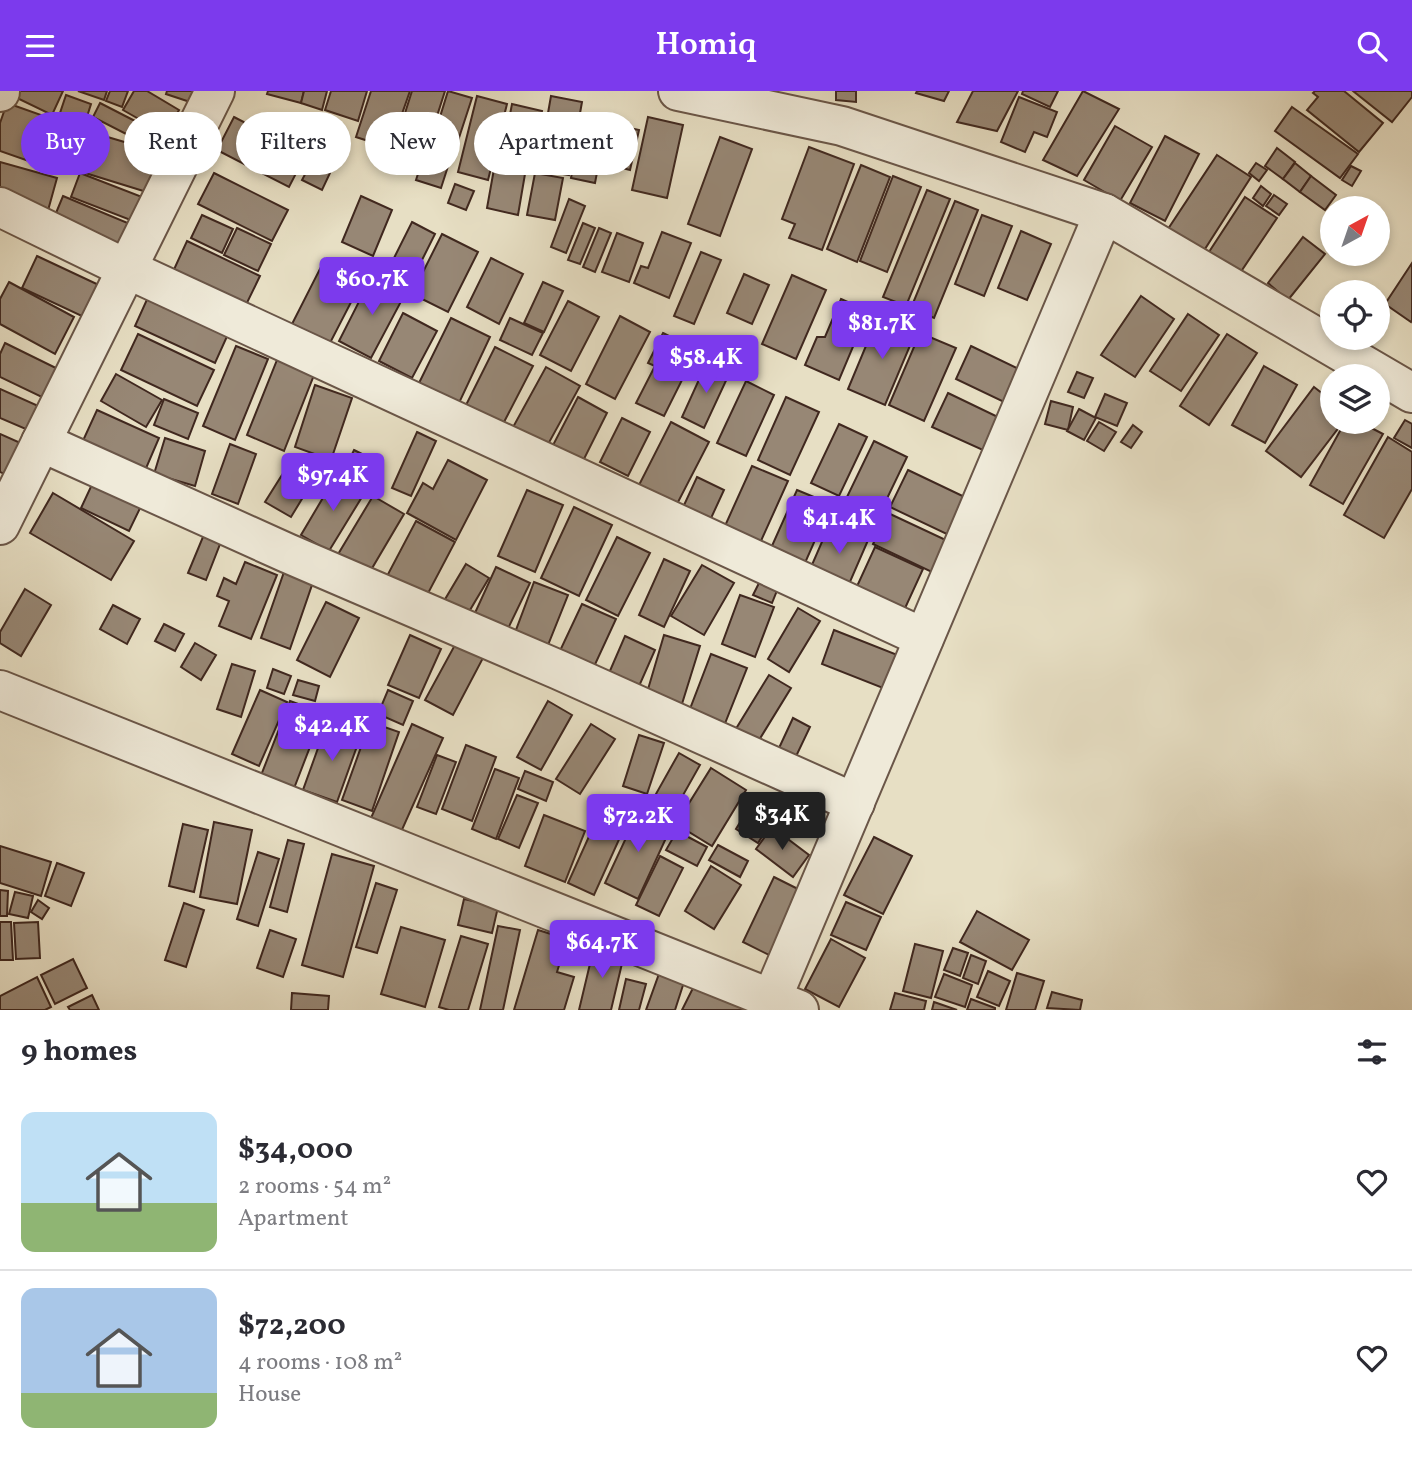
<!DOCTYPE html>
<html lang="en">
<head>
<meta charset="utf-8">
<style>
  body { margin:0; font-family:Vollkorn,serif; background:#f7f7f7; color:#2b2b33; height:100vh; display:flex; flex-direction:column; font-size:26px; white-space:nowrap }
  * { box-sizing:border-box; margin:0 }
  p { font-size:23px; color:#7c7c81 }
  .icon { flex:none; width:38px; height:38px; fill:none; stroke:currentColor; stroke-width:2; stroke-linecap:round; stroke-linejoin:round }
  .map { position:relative; height:919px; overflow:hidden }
  .side { display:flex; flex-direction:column; background:#fff; flex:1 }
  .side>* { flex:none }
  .guide { position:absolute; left:21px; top:21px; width:700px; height:63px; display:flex; gap:14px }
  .needle { width:46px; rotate:40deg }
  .fabs { position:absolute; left:1320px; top:105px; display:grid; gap:14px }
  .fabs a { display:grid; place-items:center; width:70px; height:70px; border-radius:50%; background:#fff; box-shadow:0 4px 10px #0003; font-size:35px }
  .price { position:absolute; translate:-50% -60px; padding:0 16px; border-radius:7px; background:#7c3aed; color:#fff; font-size:23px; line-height:46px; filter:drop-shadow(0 2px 4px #0008) }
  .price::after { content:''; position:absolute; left:50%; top:42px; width:21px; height:16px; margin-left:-10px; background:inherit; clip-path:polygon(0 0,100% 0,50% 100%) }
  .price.active { background:#222; color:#fff }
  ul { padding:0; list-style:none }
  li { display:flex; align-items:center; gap:21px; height:175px; padding:0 21px }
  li+li { border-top:2px solid #e1e1e2 }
  li span { display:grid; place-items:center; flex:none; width:196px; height:140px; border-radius:14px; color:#555 }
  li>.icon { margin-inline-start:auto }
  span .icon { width:84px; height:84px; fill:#fffc; stroke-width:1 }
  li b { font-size:30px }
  h2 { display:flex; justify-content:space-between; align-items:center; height:84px; padding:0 21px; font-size:30px }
  .pill { padding:0 24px; border-radius:32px; background:#fff; box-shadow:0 4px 10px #0003; font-size:24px; line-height:63px }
  .pill.active { background:#7c3aed; color:#fff }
  header { display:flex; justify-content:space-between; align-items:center; height:91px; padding:0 21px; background:#7c3aed; color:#fff; font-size:32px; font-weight:600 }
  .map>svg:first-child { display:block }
  .building { fill:#978775; stroke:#40281f; stroke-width:2 }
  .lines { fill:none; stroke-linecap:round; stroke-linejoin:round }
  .minor-casing { stroke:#6a5648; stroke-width:42 }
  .minor { stroke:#efead9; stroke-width:38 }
</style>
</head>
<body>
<header><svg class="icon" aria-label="menu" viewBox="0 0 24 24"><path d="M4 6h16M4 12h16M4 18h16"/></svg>Homiq<svg class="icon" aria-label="search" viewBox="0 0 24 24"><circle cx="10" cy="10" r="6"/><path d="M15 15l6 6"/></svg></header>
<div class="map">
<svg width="1412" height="919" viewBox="0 0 1412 919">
  <rect width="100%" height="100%" fill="#e7dfc4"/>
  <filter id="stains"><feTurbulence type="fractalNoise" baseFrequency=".00286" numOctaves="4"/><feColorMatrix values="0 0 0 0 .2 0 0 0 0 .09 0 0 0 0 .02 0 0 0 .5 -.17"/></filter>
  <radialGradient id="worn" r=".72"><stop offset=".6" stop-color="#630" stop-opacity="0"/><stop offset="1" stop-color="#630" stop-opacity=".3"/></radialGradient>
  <g class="building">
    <polygon points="18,0 63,0 52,24 15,6"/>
    <polygon points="78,0 107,0 104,9"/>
    <polygon points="110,0 128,0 122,16 106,10"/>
    <polygon points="134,0 147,0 179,19 165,43 123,19"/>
    <polygon points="167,0 200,0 196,13 166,3"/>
    <polygon points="268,0 304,0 301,12 267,3"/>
    <polygon points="304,0 327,0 322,19 301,12"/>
    <polygon points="331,0 367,0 358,30 325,19"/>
    <polygon points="371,0 410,0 390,57 356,46"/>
    <polygon points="412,0 445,0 429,50 399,41"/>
    <polygon points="448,0 472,7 454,62 431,55"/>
    <polygon points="836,0 856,0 856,11 836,9"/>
    <polygon points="917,0 949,0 944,10 916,2"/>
    <polygon points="973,0 1018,0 997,40 957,31"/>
    <polygon points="1023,0 1058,0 1050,16 1022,3"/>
    <polygon points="1083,0 1119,18 1077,85 1043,69"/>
    <polygon points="1315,0 1344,0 1383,32 1359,61 1307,19 1318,6 1313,2"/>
    <polygon points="1353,0 1412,0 1412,6 1392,31"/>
    <polygon points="66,4 91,13 84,35 59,25"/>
    <polygon points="477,5 507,13 488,89 458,81"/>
    <polygon points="551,5 582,11 569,84 538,79"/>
    <polygon points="1019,6 1057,21 1047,46 1034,41 1025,61 1001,51"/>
    <polygon points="7,12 58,30 43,75 0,60 0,32"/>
    <polygon points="100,12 172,49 165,63 93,26"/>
    <polygon points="512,13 542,20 531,77 501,70"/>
    <polygon points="1292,16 1358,63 1340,87 1275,40"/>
    <polygon points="582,25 607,29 595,92 571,87"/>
    <polygon points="234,26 306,63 289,96 217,59"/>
    <polygon points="648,26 683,34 667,107 632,99"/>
    <polygon points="67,33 84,40 68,80 52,73"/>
    <polygon points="611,33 639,39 630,79 603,72"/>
    <polygon points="1115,35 1152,56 1120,110 1084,89"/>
    <polygon points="94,42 165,63 153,103 82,81"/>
    <polygon points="398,44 423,51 418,67 393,60"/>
    <polygon points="1165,45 1199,63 1165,130 1130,112"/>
    <polygon points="720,46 752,58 720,145 688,133"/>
    <polygon points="809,56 854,73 822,159 789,147 795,133 782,128"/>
    <polygon points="1277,57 1295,71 1283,88 1265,75"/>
    <polygon points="426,58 451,66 441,97 416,89"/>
    <polygon points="1217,64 1251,86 1203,161 1168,138"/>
    <polygon points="0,71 57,87 47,123 0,110"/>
    <polygon points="311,72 330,82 322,99 302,89"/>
    <polygon points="1256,72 1267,79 1259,90 1249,82"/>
    <polygon points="1295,72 1311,85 1300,101 1283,88"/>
    <polygon points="861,74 890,86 857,171 827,158"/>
    <polygon points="1351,75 1361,80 1352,95 1342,89"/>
    <polygon points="494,78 525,83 518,124 487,117"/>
    <polygon points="80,82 155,111 146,135 71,106"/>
    <polygon points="214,82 288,119 272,150 198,113"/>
    <polygon points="535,82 563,87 555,129 527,124"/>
    <polygon points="893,85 921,96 887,181 860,170"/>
    <polygon points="1311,85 1336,104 1325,119 1300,101"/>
    <polygon points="455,93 474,100 466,119 448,112"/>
    <polygon points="1261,95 1271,103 1263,115 1253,107"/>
    <polygon points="927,99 950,108 906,215 883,206"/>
    <polygon points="1274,104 1287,113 1279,124 1266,115"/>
    <polygon points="63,105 130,133 118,163 51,134"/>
    <polygon points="361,105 392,119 373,165 342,151"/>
    <polygon points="1245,106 1277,127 1238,185 1207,164"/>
    <polygon points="569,108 585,115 566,162 551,156"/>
    <polygon points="955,110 978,119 934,227 911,217"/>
    <polygon points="202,124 233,138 222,162 191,147"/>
    <polygon points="982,124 1012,135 984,205 955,193"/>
    <polygon points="412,131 435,143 416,181 393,169"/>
    <polygon points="583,132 595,137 580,173 568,169"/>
    <polygon points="237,137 271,153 258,180 224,164"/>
    <polygon points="599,137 611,142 595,181 583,176"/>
    <polygon points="1021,140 1051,153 1027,209 998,197"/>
    <polygon points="662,141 691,152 669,207 634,192 641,175 648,177"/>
    <polygon points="617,142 643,152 629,191 602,181"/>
    <polygon points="442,143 478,161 448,221 412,203"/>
    <polygon points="1303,146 1325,163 1288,209 1268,192"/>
    <polygon points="187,150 260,185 243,220 171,185"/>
    <polygon points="701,161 721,169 694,233 674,225"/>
    <polygon points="37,165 101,195 86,227 22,197"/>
    <polygon points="491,167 523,183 499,233 467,216"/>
    <polygon points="325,168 363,188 330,252 292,233"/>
    <polygon points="1412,172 1412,229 1411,231 1385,213"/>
    <polygon points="744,183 769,194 752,233 727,222"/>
    <polygon points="792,184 826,199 796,268 762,253"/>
    <polygon points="372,185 405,203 371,267 339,250"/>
    <polygon points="9,191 74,226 55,263 0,233 0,208"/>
    <polygon points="543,191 563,200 544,241 524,232"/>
    <polygon points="149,204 229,241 215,272 135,235"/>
    <polygon points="1141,205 1174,228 1135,286 1101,264"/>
    <polygon points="841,208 868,220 839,289 805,274 817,246 825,246"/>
    <polygon points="568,210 599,226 571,280 540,264"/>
    <polygon points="403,222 437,240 412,287 379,270"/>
    <polygon points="1188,223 1219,244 1181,300 1150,280"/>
    <polygon points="620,225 650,241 615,308 586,293"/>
    <polygon points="451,227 490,246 459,312 419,292"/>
    <polygon points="510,227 543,242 532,264 500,249"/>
    <polygon points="889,227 917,238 885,314 848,298 873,238 883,242"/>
    <polygon points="663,242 697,259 664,325 636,312 655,275 648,272"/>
    <polygon points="920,242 956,257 924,330 889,314"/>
    <polygon points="138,243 214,279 197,315 121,279"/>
    <polygon points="1227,243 1257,262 1209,334 1180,315"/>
    <polygon points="5,252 62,280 48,309 0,286 0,263"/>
    <polygon points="236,255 268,268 235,349 203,335"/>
    <polygon points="971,255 1019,278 1004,311 956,288"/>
    <polygon points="495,256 533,275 503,333 466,314"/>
    <polygon points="277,269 314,284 284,360 247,344"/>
    <polygon points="707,271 730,281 704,337 682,326"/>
    <polygon points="1264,275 1297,294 1265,352 1232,334"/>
    <polygon points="546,276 580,295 546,357 512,338"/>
    <polygon points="1077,281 1093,287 1084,307 1068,301"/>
    <polygon points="116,283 162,309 146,336 101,310"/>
    <polygon points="746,290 774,304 746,365 717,352"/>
    <polygon points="315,294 352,307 331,369 295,356"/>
    <polygon points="1314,296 1332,310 1332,331 1343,331 1301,386 1266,360"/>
    <polygon points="0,298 45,318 35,342 0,327"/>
    <polygon points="948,302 1000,327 985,360 932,336"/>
    <polygon points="1105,303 1127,312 1117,335 1095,326"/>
    <polygon points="578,306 607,322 581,374 551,358"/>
    <polygon points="786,306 819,321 790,384 758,369"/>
    <polygon points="164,308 198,322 188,348 154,334"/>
    <polygon points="1051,310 1073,316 1068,339 1045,333"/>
    <polygon points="1079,318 1096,327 1084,349 1067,340"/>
    <polygon points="97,319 159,347 144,382 81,354"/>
    <polygon points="622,327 650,341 628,385 600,371"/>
    <polygon points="1405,329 1412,333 1412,357 1394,347"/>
    <polygon points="671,331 709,351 676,415 638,396"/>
    <polygon points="1099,331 1116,341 1104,360 1087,350"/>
    <polygon points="1345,331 1360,331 1383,343 1343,413 1310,394"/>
    <polygon points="839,333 867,346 839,405 811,392"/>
    <polygon points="1133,334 1142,341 1131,357 1121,351"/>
    <polygon points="417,341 436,350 411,405 392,397"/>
    <polygon points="0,343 25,354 11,386 0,381"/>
    <polygon points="1388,346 1412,361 1412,398 1384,447 1344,424"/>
    <polygon points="165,347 205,360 195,395 154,383"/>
    <polygon points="874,350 907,366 879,424 846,408"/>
    <polygon points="230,353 256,363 238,413 212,403"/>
    <polygon points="354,359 376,370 366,391 344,380"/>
    <polygon points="292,368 317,383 291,426 265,411"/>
    <polygon points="448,369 487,389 456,449 407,422 423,392 433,398"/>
    <polygon points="752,375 788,390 756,461 720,446"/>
    <polygon points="908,379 971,409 953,446 890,416"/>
    <polygon points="337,383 365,401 329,460 301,444"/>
    <polygon points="697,386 724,399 706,438 679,425"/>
    <polygon points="95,387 143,411 129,440 81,417"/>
    <polygon points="527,399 563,414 535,481 498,465"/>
    <polygon points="797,399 831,413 801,481 767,466"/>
    <polygon points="53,402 134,450 111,489 30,442"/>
    <polygon points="373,405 404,423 368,484 337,465"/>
    <polygon points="574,416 612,434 579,505 541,487"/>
    <polygon points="888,422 950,451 936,483 873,453"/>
    <polygon points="416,430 455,451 425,508 386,487"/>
    <polygon points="831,430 869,447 846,500 808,483"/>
    <polygon points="205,441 222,448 206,489 188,482"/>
    <polygon points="617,446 650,462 618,525 586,509"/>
    <polygon points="875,456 923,478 901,526 853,504"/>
    <polygon points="664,468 690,480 664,536 639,524"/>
    <polygon points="245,471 277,484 251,548 219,535 229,510 217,505 224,487 236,493"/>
    <polygon points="466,473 489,487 467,524 444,510"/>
    <polygon points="702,474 734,492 704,544 671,525"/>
    <polygon points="496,476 530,492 502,550 469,535"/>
    <polygon points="284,481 313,491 290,558 261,547"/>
    <polygon points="760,490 778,497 772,512 753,504"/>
    <polygon points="534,491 568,504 546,559 513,547"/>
    <polygon points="25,498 51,514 21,565 0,552 0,541"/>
    <polygon points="740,504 774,516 755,566 722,553"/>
    <polygon points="326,511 359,527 330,586 297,569"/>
    <polygon points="582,513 616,528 592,580 558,564"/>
    <polygon points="113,514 140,528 127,553 100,538"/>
    <polygon points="798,517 820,530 789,581 768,568"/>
    <polygon points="164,533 184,543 175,560 155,550"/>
    <polygon points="834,539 900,565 888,599 822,573"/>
    <polygon points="410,544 441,558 419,607 388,594"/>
    <polygon points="664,544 700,555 681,616 646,605"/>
    <polygon points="625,545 655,559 636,602 606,589"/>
    <polygon points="195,552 216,564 201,589 181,576"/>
    <polygon points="456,552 483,567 453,624 425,609"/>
    <polygon points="711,563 747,577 720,645 685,631"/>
    <polygon points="232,573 255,580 241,626 217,618"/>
    <polygon points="273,578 291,585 284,603 267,597"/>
    <polygon points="769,584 791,597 756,654 734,641"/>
    <polygon points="298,589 319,595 315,610 293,604"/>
    <polygon points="260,599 287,611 259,675 232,663"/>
    <polygon points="388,599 413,610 403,634 378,623"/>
    <polygon points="290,610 323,622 293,700 260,687"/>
    <polygon points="548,610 572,624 541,679 517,666"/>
    <polygon points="793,627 810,636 789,680 772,672"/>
    <polygon points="370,631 399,641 372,720 342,709"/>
    <polygon points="327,632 361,644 337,711 303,699"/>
    <polygon points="412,633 443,647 401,741 371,727"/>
    <polygon points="591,633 615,648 580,703 556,688"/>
    <polygon points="639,644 664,652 647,703 623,695"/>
    <polygon points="466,654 496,666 472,730 442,718"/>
    <polygon points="679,662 700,674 673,722 652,710"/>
    <polygon points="437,664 456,671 436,723 417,716"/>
    <polygon points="711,677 746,699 712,755 676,733"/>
    <polygon points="495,678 519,687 496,748 472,738"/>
    <polygon points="525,680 553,691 546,710 518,698"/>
    <polygon points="517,704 538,712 519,757 498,748"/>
    <polygon points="749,717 771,731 758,752 736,738"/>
    <polygon points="639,719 672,734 638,808 605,792"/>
    <polygon points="600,721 626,733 594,804 568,792"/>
    <polygon points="544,724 585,740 565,791 525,775"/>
    <polygon points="214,731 252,739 237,813 200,806"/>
    <polygon points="183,733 208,739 194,801 169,795"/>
    <polygon points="772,736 809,764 793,786 756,758"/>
    <polygon points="677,740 707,756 697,775 666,759"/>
    <polygon points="874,746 912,765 883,823 844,804"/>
    <polygon points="288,749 304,753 287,821 270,816"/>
    <polygon points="718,754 748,770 740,786 709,769"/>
    <polygon points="0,755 51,771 41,805 0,792"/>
    <polygon points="258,761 279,768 258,835 237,828"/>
    <polygon points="332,763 374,775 343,886 302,874"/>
    <polygon points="660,765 683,777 659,825 636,814"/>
    <polygon points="57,772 84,782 71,815 45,805"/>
    <polygon points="711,775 741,794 714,838 685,820"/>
    <polygon points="774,786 808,803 777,868 743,851"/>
    <polygon points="376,792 397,799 377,862 356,856"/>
    <polygon points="0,799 8,800 7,825 0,825"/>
    <polygon points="15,801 33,805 28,827 9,823"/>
    <polygon points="464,808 498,816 492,842 458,834"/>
    <polygon points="38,809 49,817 42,828 31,821"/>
    <polygon points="846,811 881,826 866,859 831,844"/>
    <polygon points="184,812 204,819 186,876 165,869"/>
    <polygon points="977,820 1029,849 1012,879 960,851"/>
    <polygon points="0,831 11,831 13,869 0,869"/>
    <polygon points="38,831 40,867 16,868 14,832"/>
    <polygon points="498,835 520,839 503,919 480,919"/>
    <polygon points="401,836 445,849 425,916 381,903"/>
    <polygon points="270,839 296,848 283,886 257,877"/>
    <polygon points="538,839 567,848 557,881 574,886 564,919 514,919"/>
    <polygon points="461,845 488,853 468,919 449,919 439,916"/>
    <polygon points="831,848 865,867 839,916 805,898"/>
    <polygon points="915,853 943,860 931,907 903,900"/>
    <polygon points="594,856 624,864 611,919 579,919"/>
    <polygon points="953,857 968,862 960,885 944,879"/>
    <polygon points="971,864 986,870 978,893 963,887"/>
    <polygon points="73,868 87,897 55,913 41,884"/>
    <polygon points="660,880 685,888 675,919 646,919"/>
    <polygon points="988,880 1010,890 999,915 977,906"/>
    <polygon points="1017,882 1044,890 1035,919 1006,919"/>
    <polygon points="944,883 972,894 965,916 935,906"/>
    <polygon points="37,886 51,916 45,919 0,919 0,905"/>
    <polygon points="626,888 646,893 639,919 619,919"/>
    <polygon points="695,893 745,917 744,919 682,919"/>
    <polygon points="1052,901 1082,909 1080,919 1047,917"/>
    <polygon points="292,902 329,905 328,919 291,919"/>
    <polygon points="895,902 926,910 924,919 890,919"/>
    <polygon points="92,904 99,919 70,919 68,916"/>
    <polygon points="971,908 995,917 995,919 967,919"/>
    <polygon points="934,911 957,919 932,919"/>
  </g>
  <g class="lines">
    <defs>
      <g id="minor">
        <polyline points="678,0 842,35 1104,122 1412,302"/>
        <polyline points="0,1 0,0"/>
        <polyline points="0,116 127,178 924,547"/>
        <polyline points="41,351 287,462 559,579 855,712"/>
        <polyline points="0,434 215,0"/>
        <polyline points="0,599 799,919"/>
        <polyline points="767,919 1104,122"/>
      </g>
    </defs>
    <use href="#minor" class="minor-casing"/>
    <use href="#minor" class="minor"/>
  </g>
  <rect width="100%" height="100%" filter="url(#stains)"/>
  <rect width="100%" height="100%" fill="url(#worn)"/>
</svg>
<div class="fabs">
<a><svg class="needle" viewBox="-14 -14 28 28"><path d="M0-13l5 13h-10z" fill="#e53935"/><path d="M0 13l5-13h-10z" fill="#7c7c81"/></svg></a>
<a><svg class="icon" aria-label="locate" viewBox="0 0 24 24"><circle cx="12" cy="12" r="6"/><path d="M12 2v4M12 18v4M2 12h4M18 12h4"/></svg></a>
<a><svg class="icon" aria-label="layers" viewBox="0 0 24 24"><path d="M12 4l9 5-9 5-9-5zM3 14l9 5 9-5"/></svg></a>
</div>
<b class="price" style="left:372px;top:226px">$60.7K</b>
<b class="price" style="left:882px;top:270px">$81.7K</b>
<b class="price" style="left:706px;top:304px">$58.4K</b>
<b class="price" style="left:333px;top:422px">$97.4K</b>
<b class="price" style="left:839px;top:465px">$41.4K</b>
<b class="price" style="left:332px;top:672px">$42.4K</b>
<b class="price active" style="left:782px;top:761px">$34K</b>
<b class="price" style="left:638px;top:763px">$72.2K</b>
<b class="price" style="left:602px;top:889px">$64.7K</b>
<div class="guide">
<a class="pill active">Buy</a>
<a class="pill">Rent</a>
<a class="pill">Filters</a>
<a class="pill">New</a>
<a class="pill">Apartment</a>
</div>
</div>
<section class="side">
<h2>9 homes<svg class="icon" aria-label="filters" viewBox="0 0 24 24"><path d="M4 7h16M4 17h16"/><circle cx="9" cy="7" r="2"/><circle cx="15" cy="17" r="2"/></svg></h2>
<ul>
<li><span style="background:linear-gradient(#bfe0f5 65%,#8fb573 0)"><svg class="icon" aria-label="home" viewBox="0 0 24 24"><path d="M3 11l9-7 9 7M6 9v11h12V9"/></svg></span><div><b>$34,000</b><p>2 rooms · 54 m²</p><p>Apartment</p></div><svg class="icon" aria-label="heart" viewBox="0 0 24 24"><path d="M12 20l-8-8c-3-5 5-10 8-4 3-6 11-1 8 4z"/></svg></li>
<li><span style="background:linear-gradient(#a9c7e8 75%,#8fb573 0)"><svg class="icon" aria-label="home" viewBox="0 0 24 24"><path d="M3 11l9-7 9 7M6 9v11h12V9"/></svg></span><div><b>$72,200</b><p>4 rooms · 108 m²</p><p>House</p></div><svg class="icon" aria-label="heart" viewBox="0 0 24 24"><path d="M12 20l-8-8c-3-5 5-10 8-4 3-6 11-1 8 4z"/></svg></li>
</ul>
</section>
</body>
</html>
